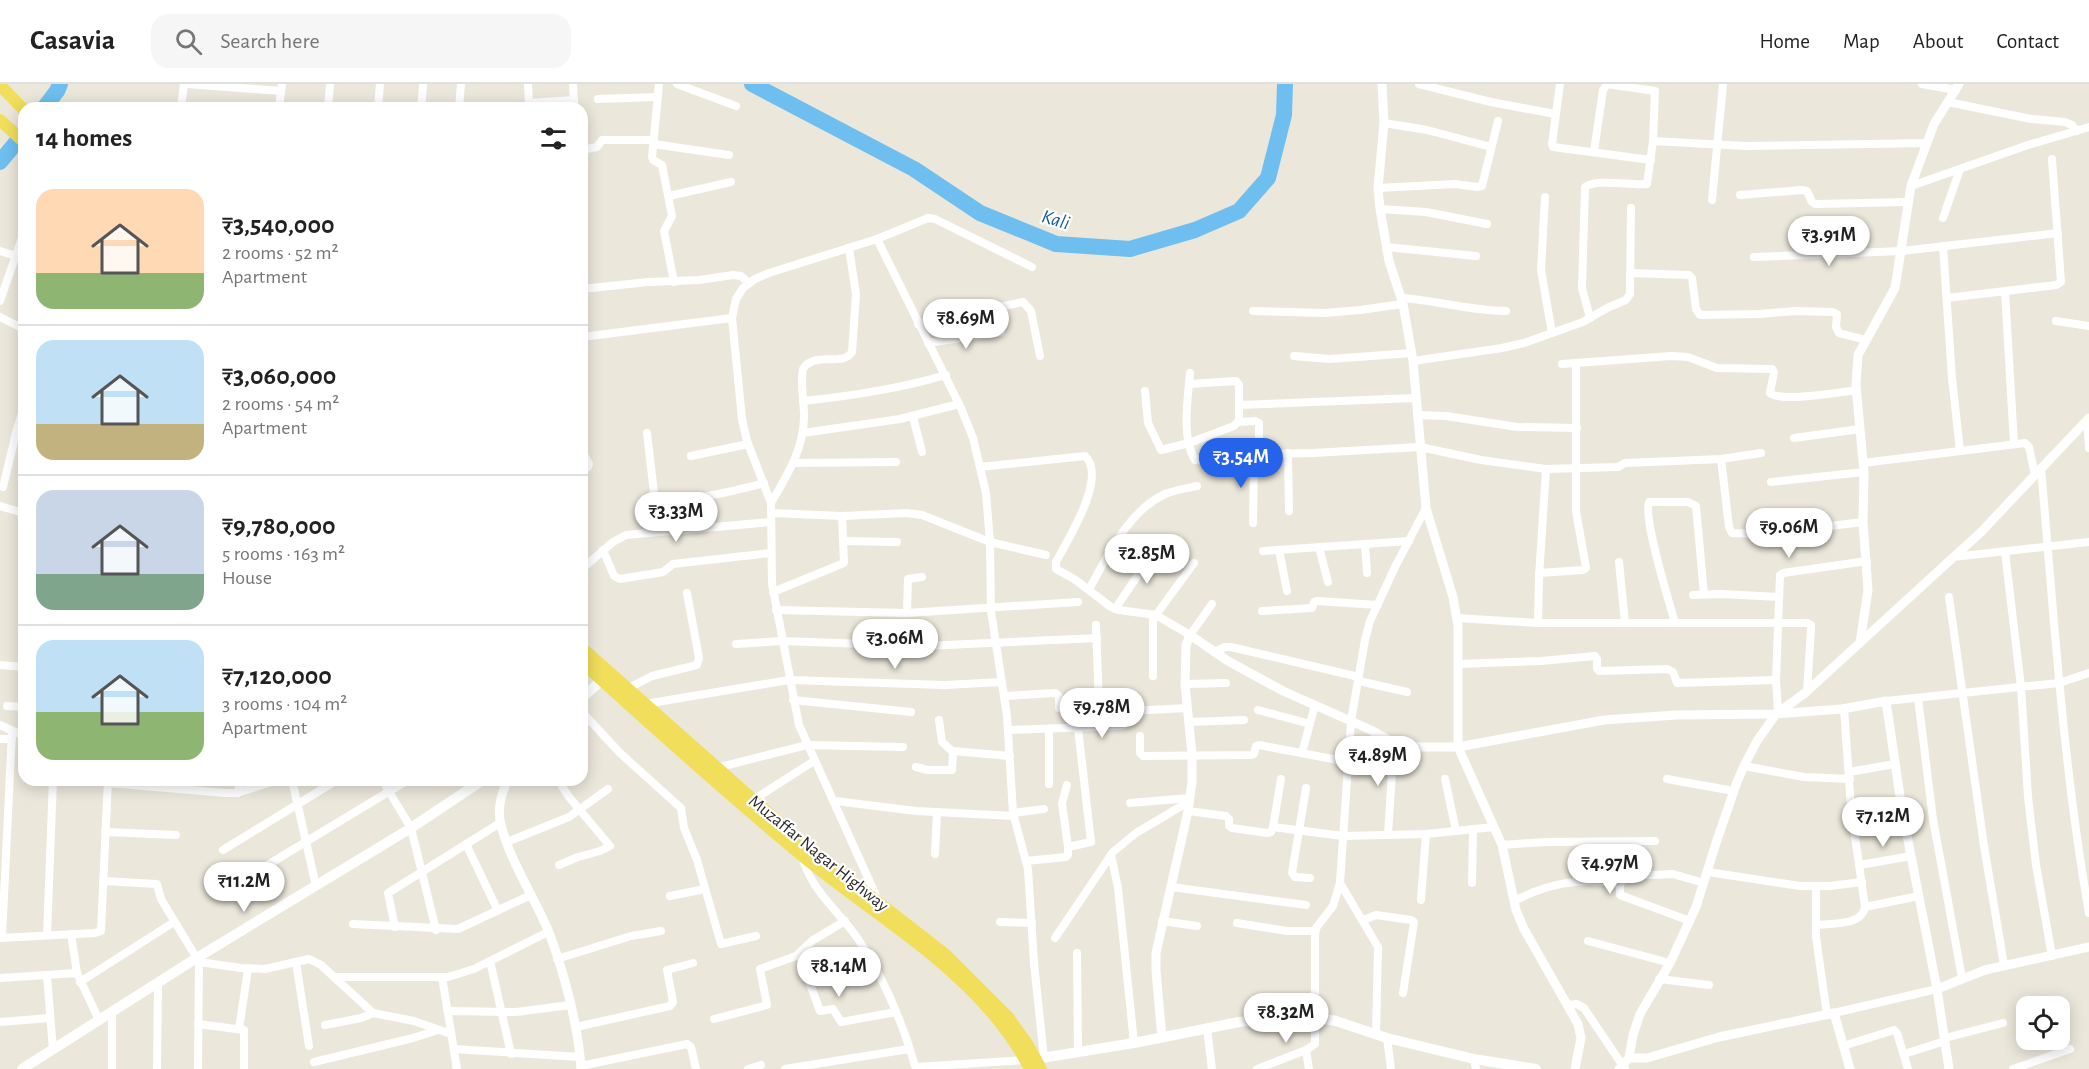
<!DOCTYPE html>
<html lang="en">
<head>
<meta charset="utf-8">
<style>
  body { margin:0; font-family:"Alegreya Sans",sans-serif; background:#f6f6f6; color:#222; height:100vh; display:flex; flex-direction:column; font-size:22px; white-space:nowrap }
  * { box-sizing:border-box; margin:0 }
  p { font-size:20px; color:#767676 }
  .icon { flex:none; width:33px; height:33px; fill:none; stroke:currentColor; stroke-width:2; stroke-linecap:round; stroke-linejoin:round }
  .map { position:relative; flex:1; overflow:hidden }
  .sheet { position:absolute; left:18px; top:18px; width:570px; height:684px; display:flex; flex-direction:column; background:#fff; border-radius:18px; box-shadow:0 3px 15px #0003 }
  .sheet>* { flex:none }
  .buttons { position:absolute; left:2016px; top:912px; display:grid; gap:12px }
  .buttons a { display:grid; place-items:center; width:54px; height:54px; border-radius:12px; background:#fff; box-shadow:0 3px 15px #0003; font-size:30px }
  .price { position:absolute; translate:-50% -51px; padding:0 14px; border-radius:21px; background:#fff; color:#222; font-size:20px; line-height:39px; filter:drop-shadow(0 2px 3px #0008) }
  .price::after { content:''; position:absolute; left:50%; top:36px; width:18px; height:14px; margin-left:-9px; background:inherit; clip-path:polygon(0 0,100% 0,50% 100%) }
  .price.current { background:#2563eb; color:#fff }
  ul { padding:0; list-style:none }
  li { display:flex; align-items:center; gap:18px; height:150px; padding:0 18px }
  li+li { border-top:2px solid #e0e0e0 }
  li span { display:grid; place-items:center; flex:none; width:168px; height:120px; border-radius:18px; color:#555 }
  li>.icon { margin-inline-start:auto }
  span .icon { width:72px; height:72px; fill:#fffc; stroke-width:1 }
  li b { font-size:26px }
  h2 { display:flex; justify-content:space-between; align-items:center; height:72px; padding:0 18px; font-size:26px }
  header { display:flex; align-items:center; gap:36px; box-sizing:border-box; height:84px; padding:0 30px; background:#fff; border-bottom:2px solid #e0e0e0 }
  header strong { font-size:28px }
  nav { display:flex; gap:33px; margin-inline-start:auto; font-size:21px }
  .search { width:420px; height:54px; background:#f6f6f6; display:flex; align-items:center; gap:15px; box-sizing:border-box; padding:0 21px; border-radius:18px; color:#767676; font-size:22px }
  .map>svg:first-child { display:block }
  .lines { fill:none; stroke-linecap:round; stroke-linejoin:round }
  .river { stroke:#6ebfef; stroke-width:16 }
  .minor { stroke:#fff; stroke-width:8 }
  .tertiary { stroke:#fff; stroke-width:9 }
  .secondary { stroke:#fff; stroke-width:10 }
  .primary { stroke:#f1de5b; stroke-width:12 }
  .labels { text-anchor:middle; stroke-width:4.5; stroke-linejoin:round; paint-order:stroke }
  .street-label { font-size:18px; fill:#2a2a2a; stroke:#fff }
  .water-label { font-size:20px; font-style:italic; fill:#0d5b9b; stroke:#fff }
</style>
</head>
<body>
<header>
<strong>Casavia</strong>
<div class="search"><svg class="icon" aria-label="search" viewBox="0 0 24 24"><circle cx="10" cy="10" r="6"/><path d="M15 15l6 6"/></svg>Search here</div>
<nav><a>Home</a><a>Map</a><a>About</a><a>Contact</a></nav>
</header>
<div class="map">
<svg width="2089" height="985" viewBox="0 0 2089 985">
  <rect width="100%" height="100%" fill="#ece7db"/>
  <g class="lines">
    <g class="river">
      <polyline points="752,0 914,85 980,129 1056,160 1130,165 1195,146 1239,127 1268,94 1284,31 1285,0"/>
      <polyline points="44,24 57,7 60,0"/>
      <polyline points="0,78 24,49"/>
    </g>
    <g class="minor">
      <polyline points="188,0 281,7"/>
      <polyline points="528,0 529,23"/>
      <polyline points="573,0 574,24"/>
      <polyline points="659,0 652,73 653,76 662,81 672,132 664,147 674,198"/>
      <polyline points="677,0 736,22"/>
      <polyline points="1419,0 1491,18 1555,30"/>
      <polyline points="1560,0 1552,60 1553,63 1651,76"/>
      <polyline points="1922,0 1956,6"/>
      <polyline points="598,15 658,13"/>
      <polyline points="1948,18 2031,35 2065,38 2072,41 2077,47"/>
      <polyline points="529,19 574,16"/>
      <polyline points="181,24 184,0"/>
      <polyline points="279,24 282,0"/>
      <polyline points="328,24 330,0"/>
      <polyline points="378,24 380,0"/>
      <polyline points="419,24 422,17 423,0"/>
      <polyline points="459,24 461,0"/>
      <polyline points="1384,39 1427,46 1491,63"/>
      <polyline points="653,60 729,71"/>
      <polyline points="582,66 597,63 602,56 654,56"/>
      <polyline points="1594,67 1603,6 1607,0 1655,7 1653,57"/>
      <polyline points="1911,102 2028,61 2089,43"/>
      <polyline points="1378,104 1455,100 1477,103 1482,102 1498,37"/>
      <polyline points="1740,111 1802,106 1807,107 1812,118 1815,120 1907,118"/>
      <polyline points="669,112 731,98"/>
      <polyline points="1545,113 1541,186 1552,249"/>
      <polyline points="1712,116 1723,0"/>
      <polyline points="1380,125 1426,128 1487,140"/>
      <polyline points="1943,134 1960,85"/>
      <polyline points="877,155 928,134 935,135 1032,183"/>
      <polyline points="1943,162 1952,294 1960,367"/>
      <polyline points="1386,163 1476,172"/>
      <polyline points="0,167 16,172"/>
      <polyline points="1754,173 1902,167 2058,149"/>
      <polyline points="1630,189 1689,191 1692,194 1696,225 1700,231 1759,230 1795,227 1833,228 1837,230 1836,243 1839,249 1866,256"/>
      <polyline points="582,205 648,198 699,196 733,191 741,192 749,199"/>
      <polyline points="2005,208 2014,360"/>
      <path d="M1401 214C1436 216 1470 227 1506 227"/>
      <polyline points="1947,214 2056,201 2061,198 2052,75"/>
      <polyline points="0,217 24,148"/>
      <polyline points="1253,227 1325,229 1360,226 1403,220"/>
      <polyline points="0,233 24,245"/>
      <path d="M1590 234 1582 204 1585 103C1596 94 1632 102 1647 100L1653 57 1746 62 1927 59"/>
      <polyline points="2056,237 2089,242"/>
      <polyline points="918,240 1023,218 1031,227 1040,272"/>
      <polyline points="582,253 732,234"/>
      <polyline points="928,259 1001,248"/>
      <polyline points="1294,272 1330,275 1412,269"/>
      <polyline points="1413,277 1502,264 1524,259 1583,238 1607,224 1626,216 1630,210 1631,124"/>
      <path d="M1562 280 1671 272 1688 273 1717 284 1772 285 1774 288 1770 309C1782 319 1839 308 1857 306"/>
      <path d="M1190 289C1188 313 1181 354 1195 376L1226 371 1313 369 1420 363 1481 376 1546 385 1618 383 1625 379 1721 375 1761 369"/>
      <polyline points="1189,300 1236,297 1239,301 1239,321"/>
      <polyline points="1145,307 1148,339 1161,366 1189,359 1234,342 1239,336 1239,321 1416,314"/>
      <path d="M803 317C852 312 898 305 946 291"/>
      <polyline points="1417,331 1446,332 1517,343 1577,344"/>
      <polyline points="913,333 922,368"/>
      <polyline points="2087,336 2089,364"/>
      <polyline points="1239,338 1255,337 1259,339 1259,370"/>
      <path d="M647 349 654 409 657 415C678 421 741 405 764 399"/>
      <polyline points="803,349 900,335 959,320"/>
      <polyline points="1794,354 1860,345"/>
      <polyline points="582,367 589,380 588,383 582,387"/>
      <polyline points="1288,369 1289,427"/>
      <polyline points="691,372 748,360"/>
      <polyline points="1721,375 1729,443 1732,449 1762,450 1863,438"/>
      <polyline points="793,379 896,378"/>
      <polyline points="1863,379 2025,359 2029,363 2035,391"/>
      <path d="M980 383 1085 372C1108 393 1067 457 1056 478V485L1074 495 1111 523 1119 526 1156 531 1190 551 1212 520"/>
      <path d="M2041 384C2054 533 2063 682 2089 829"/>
      <polyline points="1771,398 1864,388"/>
      <polyline points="3,403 17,345 24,323"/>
      <path d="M771 419C787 391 804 365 804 332 804 316 800 300 803 285 814 267 843 283 852 268L856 210 849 164"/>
      <polyline points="0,422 24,429"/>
      <polyline points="772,429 842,432 907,429 922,431 990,458 1046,471"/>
      <polyline points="1253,439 1254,370"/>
      <polyline points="844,457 897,458"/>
      <polyline points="1365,460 1367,489"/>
      <polyline points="1319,463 1328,498"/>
      <polyline points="603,466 614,492 620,495 663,488 673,480 771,469"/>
      <polyline points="1279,466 1287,507"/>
      <polyline points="1263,467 1409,457"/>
      <polyline points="2005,468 2021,603 2028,713 2036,781 2052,872"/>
      <polyline points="1953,473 2089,458"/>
      <polyline points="1619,478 1625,539"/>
      <polyline points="582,485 613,458 626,451 771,438"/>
      <polyline points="1539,489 1583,486 1586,484 1576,427 1576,279"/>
      <path d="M1089 505C1108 472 1128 427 1165 410 1175 406 1187 404 1197 402"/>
      <polyline points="773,508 844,479 842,432"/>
      <polyline points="1693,511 1721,510 1779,513"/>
      <polyline points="1949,513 1984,762 2004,881"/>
      <polyline points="1115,525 1157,463"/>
      <polyline points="776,526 907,529 1078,518"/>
      <polyline points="1262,527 1312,524 1314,518 1317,517 1378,521"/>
      <polyline points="907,529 908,495 922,493"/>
      <polyline points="1153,531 1153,592"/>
      <polyline points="1156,531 1194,479"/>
      <polyline points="1456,534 1538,539 1807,539 1811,541 1811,545 1807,607"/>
      <polyline points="1538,539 1539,493 1546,385"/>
      <path d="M1675 539C1669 517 1643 435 1649 418H1688L1696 422 1704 510"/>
      <polyline points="736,560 782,557 923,562 1097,554"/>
      <polyline points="1214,568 1225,563 1231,563 1359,593"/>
      <polyline points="1458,580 1541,577 1595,572 1597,575 1597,584 1599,587 1667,585 1673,588 1677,599 1776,596"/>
      <polyline points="0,581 24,583"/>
      <polyline points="1359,597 1407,608"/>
      <polyline points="1185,600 1226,599"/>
      <polyline points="625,606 652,592 697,581 699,574 687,509"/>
      <polyline points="1004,612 1055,609 1059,612 1059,624 1099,621 1096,541"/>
      <polyline points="1918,614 1933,735 1962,894"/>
      <polyline points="793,616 911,628"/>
      <polyline points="1886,617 2059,599 2089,589"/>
      <polyline points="645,620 789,596 945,601 1002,598"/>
      <polyline points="7,622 24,623"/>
      <polyline points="1844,624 1851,724 1865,823 1919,812"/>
      <polyline points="1258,626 1310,640"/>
      <polyline points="582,628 620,669 681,724 684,744 697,776 721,860 756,852"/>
      <polyline points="1778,628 1776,596 1780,491 1783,489 1867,477"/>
      <polyline points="939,636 942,658 952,667 1010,672"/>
      <polyline points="1189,638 1244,636"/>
      <polyline points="0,641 24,652"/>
      <polyline points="1049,645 1049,700"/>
      <polyline points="1008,646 1121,642 1124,641 1125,629 1129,627 1187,624"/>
      <polyline points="1140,652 1140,669 1143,672 1252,671 1254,670 1256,662 1259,661 1348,678"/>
      <polyline points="0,655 12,655"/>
      <polyline points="1302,669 1315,621"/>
      <polyline points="1744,682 1804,693 1850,695"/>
      <polyline points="916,683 928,686 952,686 953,668"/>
      <polyline points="716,684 807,661 903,663"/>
      <polyline points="1849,688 1895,680"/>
      <polyline points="1445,695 1456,747"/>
      <polyline points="1667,695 1734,707"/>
      <polyline points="292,696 316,802"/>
      <polyline points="382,696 411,744 436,846"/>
      <polyline points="558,696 569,713 610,762 600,767 578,773 559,781"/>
      <polyline points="107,699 226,709 237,709 278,696"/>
      <polyline points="1067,701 1062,719 1068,763"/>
      <polyline points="1306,704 1292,789 1295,793 1310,794"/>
      <polyline points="237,709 242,696"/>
      <polyline points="753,716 814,677"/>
      <polyline points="835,717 916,727 1014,732"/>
      <polyline points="1130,719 1190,714"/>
      <polyline points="1188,727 1226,732 1229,735 1229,742 1232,744 1267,749 1271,748 1273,743 1343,752 1426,750 1494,743"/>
      <polyline points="1013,729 1044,725"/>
      <polyline points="1853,737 1902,726"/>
      <polyline points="1273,743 1281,695"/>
      <polyline points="105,748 176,751"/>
      <polyline points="1388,751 1394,658"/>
      <polyline points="507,758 569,733 608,705"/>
      <polyline points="466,760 498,827"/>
      <polyline points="1502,761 1545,758 1655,757"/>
      <polyline points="223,766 337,696"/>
      <polyline points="935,770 937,728"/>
      <path d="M802 771C809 805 839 827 858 855 884 894 903 940 916 985"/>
      <polyline points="1111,771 1118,804 1134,959"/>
      <polyline points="1026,777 1066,773 1068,771 1068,763 1091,758 1078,644"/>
      <polyline points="1860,781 1911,772"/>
      <polyline points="1708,788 1800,802 1830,802 1862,798"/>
      <polyline points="103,797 157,800 161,815 199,878 241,884 265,885 309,875 321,881 373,929 414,937 451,950"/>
      <polyline points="1340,799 1378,863 1376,951"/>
      <polyline points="1472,799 1473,745"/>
      <polyline points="1620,800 1620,811 1690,837"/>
      <polyline points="233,802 408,696"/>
      <polyline points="1171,803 1306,821"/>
      <polyline points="1816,803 1816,853 1827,931"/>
      <polyline points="670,812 705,805"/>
      <polyline points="878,816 799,641 772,500 771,419 747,357 742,335 732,234 736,215 743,204 755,195 769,189 877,155 961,324 973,354 986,409 990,458 991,527 1007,632 1013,729 1028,785 1034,879 1044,974"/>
      <polyline points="1421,816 1426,750"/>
      <path d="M1514 817C1549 799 1581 793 1620 800L1626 793 1631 792 1673 790 1704 799"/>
      <polyline points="1363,836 1376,831 1411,836 1414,838 1403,909"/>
      <polyline points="1162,837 1197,842"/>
      <polyline points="1000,838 1032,839"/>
      <polyline points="1237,839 1287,847 1315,847"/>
      <polyline points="353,840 458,845 531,811"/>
      <path d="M1816 841C1832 839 1862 842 1865 823"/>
      <polyline points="395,843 388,809 500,739"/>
      <polyline points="71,850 77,889 99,936"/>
      <polyline points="47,851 53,696"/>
      <polyline points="2,853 12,648"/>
      <polyline points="0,854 95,849 101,847 108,696"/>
      <polyline points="1055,854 1113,768 1136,749 1190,717"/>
      <polyline points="1588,857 1670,879"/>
      <polyline points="1077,869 1078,968"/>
      <polyline points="799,870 820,927 833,925 841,938 896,928"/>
      <polyline points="557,875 631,852 661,847"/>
      <polyline points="490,877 511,970"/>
      <polyline points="296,878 309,962"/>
      <polyline points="47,892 53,966"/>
      <polyline points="336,893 448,893 474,885 548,848"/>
      <polyline points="442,893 457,985"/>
      <polyline points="0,894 77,889"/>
      <polyline points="1659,895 1709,901"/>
      <polyline points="80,898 174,838"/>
      <polyline points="1567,921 1577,920 1584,924 1625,985"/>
      <polyline points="448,927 516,928 570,921"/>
      <polyline points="1834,929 1937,905"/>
      <polyline points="714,935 767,921 760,885 796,872 813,856 845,837"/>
      <polyline points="0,938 50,934"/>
      <polyline points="198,940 244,946 244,985"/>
      <polyline points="325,941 361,934 373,929"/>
      <polyline points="576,943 670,922 673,918 667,886 693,879"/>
      <polyline points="239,945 248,885"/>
      <polyline points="1207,945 1212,985"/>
      <polyline points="1387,954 1391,985"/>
      <polyline points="1945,954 2003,939"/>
      <polyline points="1843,962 1894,946 1897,949 1908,985"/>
      <polyline points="454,965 580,973"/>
      <polyline points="1306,966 1309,985"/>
      <polyline points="1904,970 1945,957"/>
      <polyline points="1474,975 1476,985"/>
      <polyline points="314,978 413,954 438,946"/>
      <polyline points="581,982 687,960 691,963 696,985"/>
      <polyline points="916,983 1025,976"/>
      <polyline points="112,985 112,928"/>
      <polyline points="157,985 158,899"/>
      <polyline points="198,985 199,878"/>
      <polyline points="748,985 761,981"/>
      <polyline points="785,985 909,965"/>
      <polyline points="1257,985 1306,966 1315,960 1315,852 1316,844 1333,822 1340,799 1351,637 1365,556 1370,537 1395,483 1426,424"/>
      <polyline points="2013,985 2070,965"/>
    </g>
    <g class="tertiary">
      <polyline points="1382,0 1384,39 1378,104 1380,125 1389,177 1403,220 1413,277 1426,424 1453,513 1458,542 1458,663 1502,761 1516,826 1524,845 1578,940 1581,954 1575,985"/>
      <polyline points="1860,559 1868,506 1863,438 1864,388 1856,302 1858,271 1895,204 1911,102 1934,40 1959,0"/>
      <path d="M508 696C501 710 497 726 501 741 510 777 533 811 548 846 563 884 579 944 581 985"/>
      <polyline points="1937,905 1985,886 2089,863"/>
      <polyline points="1162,954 1156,887 1156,869 1188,727 1192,698 1192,670 1185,600 1186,561 1190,551 1228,577 1283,607 1371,646 1390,657 1404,661 1421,663 1458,663 1604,636 1676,631 1776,630 1842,625 1886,617 1902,726 1937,905 1949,985"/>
      <polyline points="1629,974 1647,974 1719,953 1834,929 1850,985"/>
      <polyline points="1619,985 1629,974 1633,951 1640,930 1670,879 1696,823 1716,759 1737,698 1744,682 1757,657 1776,630 1805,609 1981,448 2089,334"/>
    </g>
    <g class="secondary">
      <polyline points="582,614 607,591"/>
      <polyline points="1029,976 1134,959 1239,938 1300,931 1336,937 1387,954 1474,975 1536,985"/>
      <polyline points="22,985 195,875 411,744 483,696"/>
    </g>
    <g class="primary">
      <polyline points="0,1 24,26"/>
      <polyline points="0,36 24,58"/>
      <polyline points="582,564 801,758 946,871 1008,933 1028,961 1041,985"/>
      <path d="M582 578C653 643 726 708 800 770 878 835 983 891 1030 985"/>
    </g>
  </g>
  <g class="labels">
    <g class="street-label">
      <text transform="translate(819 769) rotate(39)" y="6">Muzaffar Nagar Highway</text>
    </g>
    <g class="water-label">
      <text transform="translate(1056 135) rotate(16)" y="7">Kali</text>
    </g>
  </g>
</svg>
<div class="buttons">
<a><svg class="icon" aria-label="locate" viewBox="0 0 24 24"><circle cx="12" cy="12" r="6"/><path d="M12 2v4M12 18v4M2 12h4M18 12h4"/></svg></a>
</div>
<b class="price" style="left:1829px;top:183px">₹3.91M</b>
<b class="price" style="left:966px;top:266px">₹8.69M</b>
<b class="price current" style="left:1241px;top:405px">₹3.54M</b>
<b class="price" style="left:676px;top:459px">₹3.33M</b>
<b class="price" style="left:1789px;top:475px">₹9.06M</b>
<b class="price" style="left:1147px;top:501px">₹2.85M</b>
<b class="price" style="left:895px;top:586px">₹3.06M</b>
<b class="price" style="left:1102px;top:655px">₹9.78M</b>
<b class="price" style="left:1378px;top:703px">₹4.89M</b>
<b class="price" style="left:1883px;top:764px">₹7.12M</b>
<b class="price" style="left:1610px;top:811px">₹4.97M</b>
<b class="price" style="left:244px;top:829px">₹11.2M</b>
<b class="price" style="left:839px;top:914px">₹8.14M</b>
<b class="price" style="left:1286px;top:960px">₹8.32M</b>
<section class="sheet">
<h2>14 homes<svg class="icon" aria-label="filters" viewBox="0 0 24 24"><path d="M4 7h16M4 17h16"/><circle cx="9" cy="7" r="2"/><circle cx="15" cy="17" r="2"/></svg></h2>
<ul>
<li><span style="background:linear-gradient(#ffd9b3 70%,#8fb573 0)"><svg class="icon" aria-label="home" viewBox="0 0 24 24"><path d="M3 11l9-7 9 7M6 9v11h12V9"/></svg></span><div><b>₹3,540,000</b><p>2 rooms · 52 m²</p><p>Apartment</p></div></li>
<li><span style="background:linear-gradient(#bfe0f5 70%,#c2b280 0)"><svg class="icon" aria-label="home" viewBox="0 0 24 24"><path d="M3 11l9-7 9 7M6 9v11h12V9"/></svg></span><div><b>₹3,060,000</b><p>2 rooms · 54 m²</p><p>Apartment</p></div></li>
<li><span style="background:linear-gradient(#c9d6e8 70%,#7fa58c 0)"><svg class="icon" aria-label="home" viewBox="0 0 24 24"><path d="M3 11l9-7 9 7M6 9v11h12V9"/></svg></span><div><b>₹9,780,000</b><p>5 rooms · 163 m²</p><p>House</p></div></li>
<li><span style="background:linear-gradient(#bfe0f5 60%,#8fb573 0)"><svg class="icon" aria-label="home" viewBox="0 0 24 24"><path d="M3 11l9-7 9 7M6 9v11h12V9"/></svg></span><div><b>₹7,120,000</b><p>3 rooms · 104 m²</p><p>Apartment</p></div></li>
</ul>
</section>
</div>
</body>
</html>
